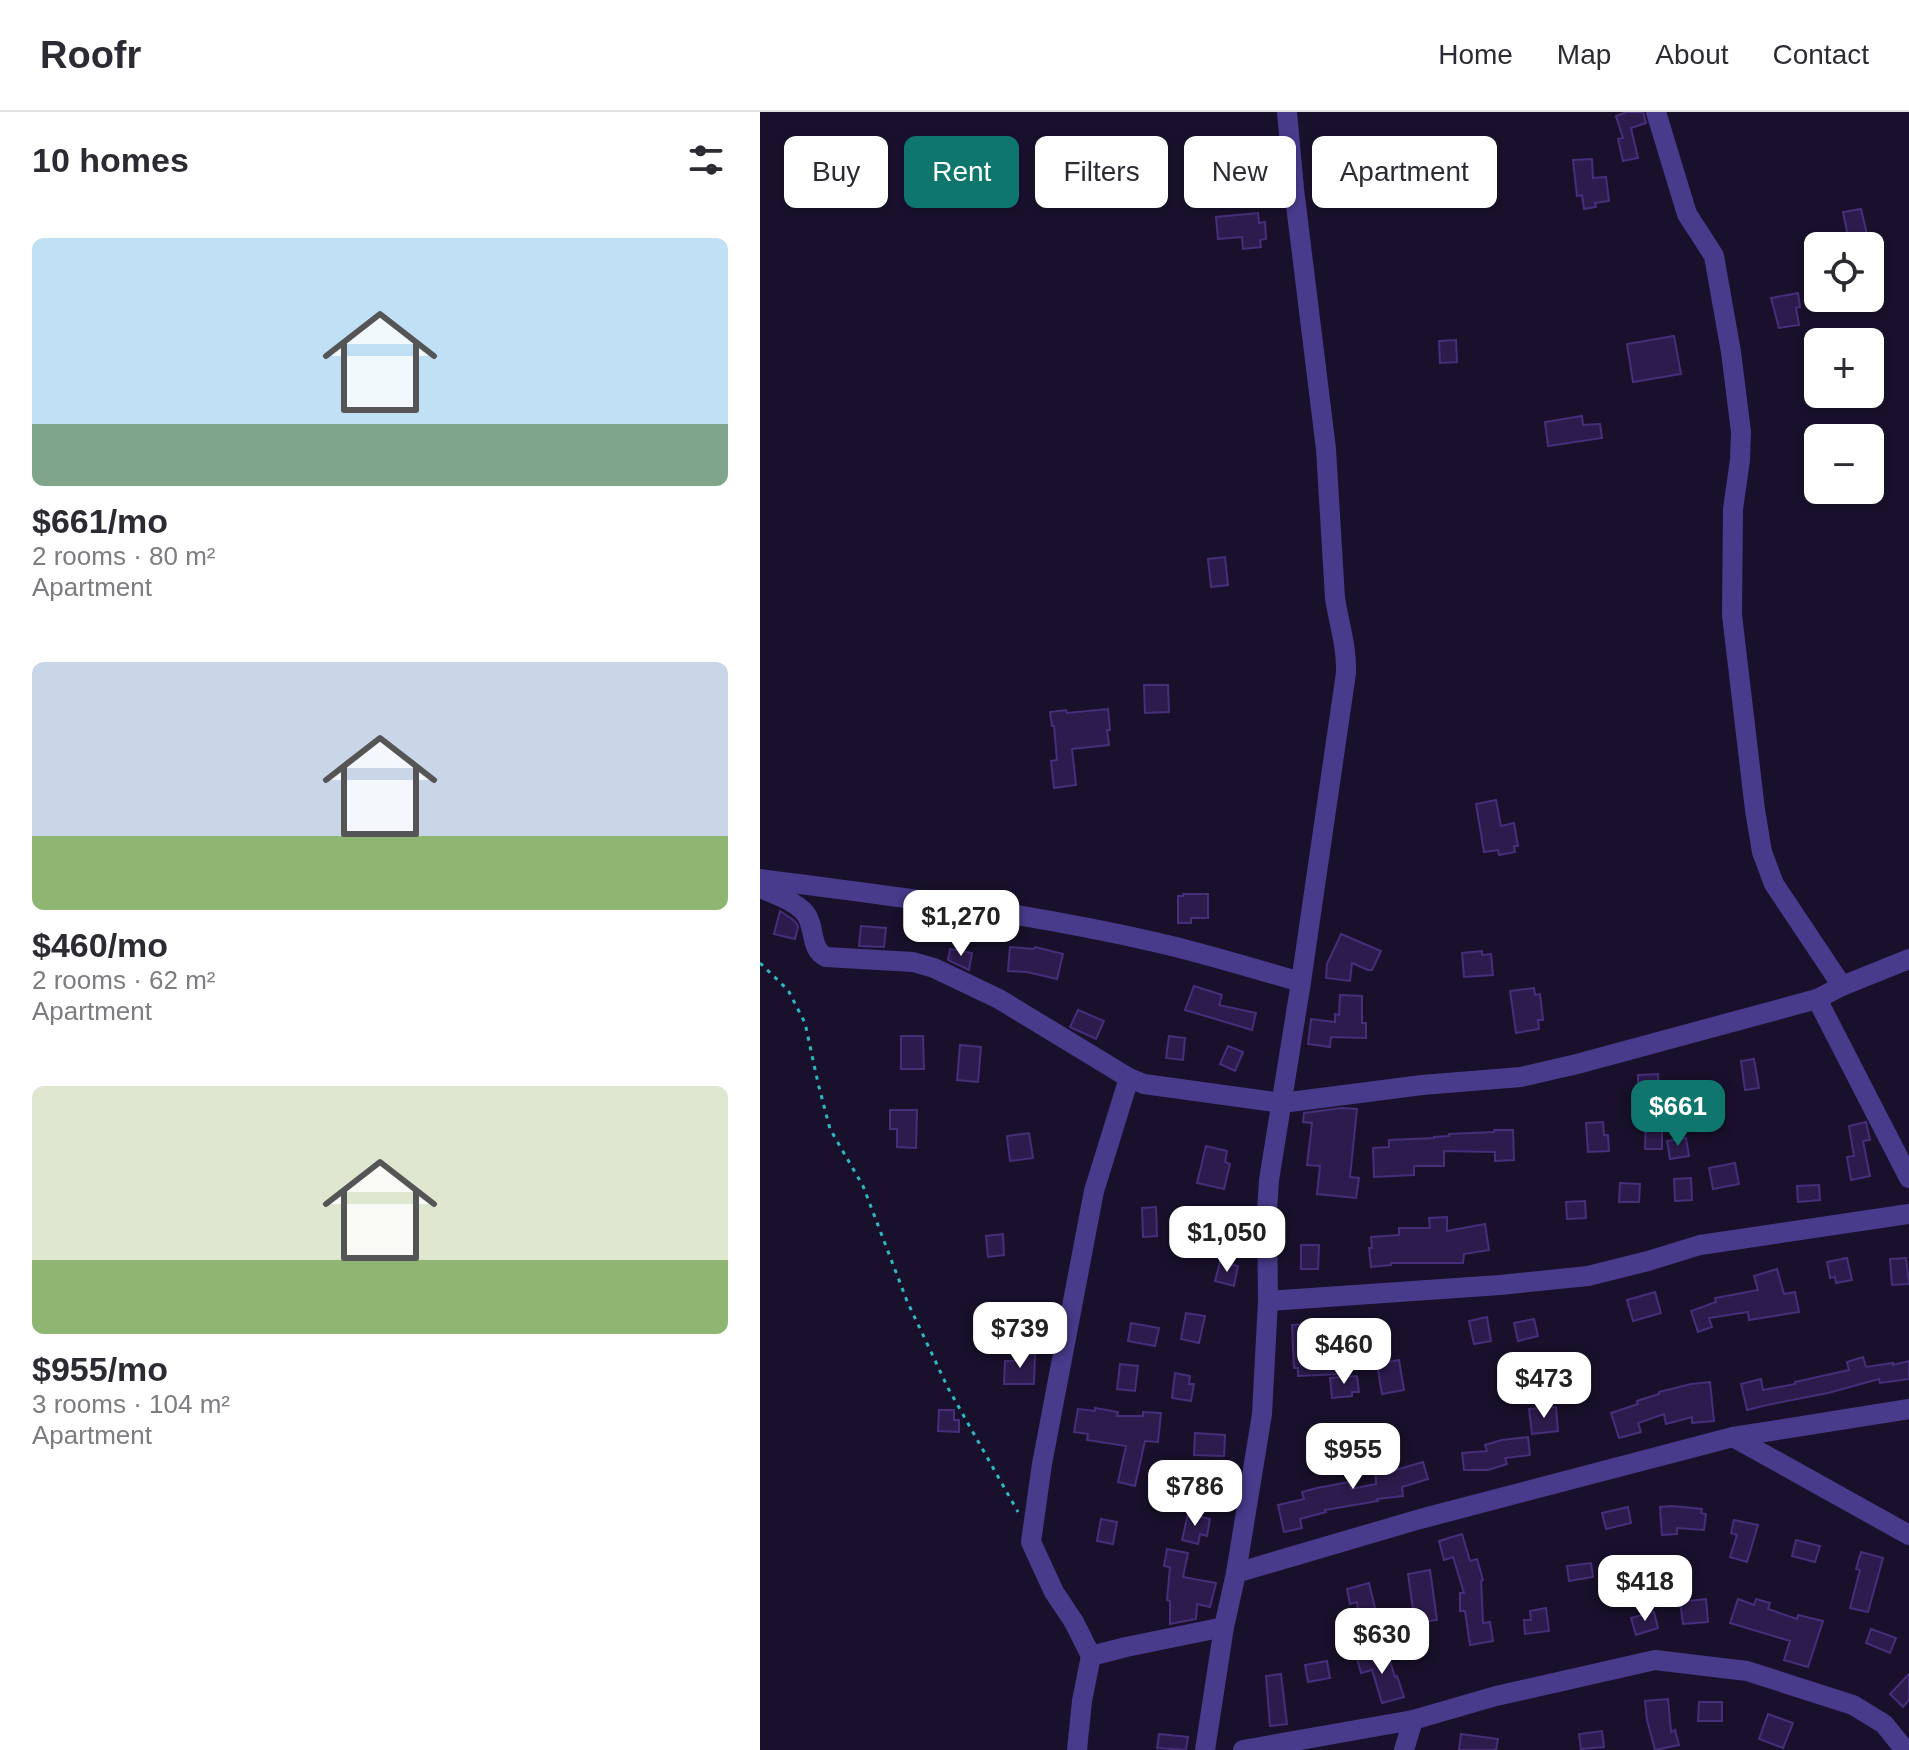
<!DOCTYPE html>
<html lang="en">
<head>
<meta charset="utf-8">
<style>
  body { margin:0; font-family:Helvetica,sans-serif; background:#f7f7f7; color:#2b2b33; height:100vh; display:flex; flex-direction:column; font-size:30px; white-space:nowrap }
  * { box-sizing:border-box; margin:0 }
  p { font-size:26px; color:#7c7c81 }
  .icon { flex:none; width:44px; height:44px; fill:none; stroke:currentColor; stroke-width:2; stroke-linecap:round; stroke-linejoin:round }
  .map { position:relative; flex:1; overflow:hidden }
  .panel { display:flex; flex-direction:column; background:#fff; width:760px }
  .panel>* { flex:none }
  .banner { position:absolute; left:24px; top:24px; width:760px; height:72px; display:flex; gap:16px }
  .tools { position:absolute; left:1044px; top:120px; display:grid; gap:16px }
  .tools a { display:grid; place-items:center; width:80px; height:80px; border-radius:12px; background:#fff; box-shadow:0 2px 6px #0004; font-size:40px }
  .price { position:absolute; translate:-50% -68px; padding:0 18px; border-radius:16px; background:#fff; color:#222; font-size:26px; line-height:52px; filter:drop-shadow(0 2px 4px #0008) }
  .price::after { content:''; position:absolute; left:50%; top:48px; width:24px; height:18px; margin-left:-12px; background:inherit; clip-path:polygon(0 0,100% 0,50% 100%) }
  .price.on { background:#0f766e; color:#fff }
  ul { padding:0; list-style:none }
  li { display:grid; align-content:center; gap:16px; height:424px; padding:0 32px }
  li span { display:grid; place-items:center; height:248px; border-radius:12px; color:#555 }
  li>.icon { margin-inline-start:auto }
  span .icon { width:144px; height:144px; fill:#fffc; stroke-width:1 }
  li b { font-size:34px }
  h2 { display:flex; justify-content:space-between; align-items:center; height:96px; padding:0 32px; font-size:34px }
  .pill { padding:0 28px; border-radius:12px; background:#fff; box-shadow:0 2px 6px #0004; font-size:28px; line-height:72px }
  .pill.on { background:#0f766e; color:#fff }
  header { display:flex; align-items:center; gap:48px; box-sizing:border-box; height:112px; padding:0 40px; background:#fff; border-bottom:2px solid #e1e1e2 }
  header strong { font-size:38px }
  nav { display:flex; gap:44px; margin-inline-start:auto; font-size:28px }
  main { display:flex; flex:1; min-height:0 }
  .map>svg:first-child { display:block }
  .building { fill:#2c1c4d; stroke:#462e7a; stroke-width:2 }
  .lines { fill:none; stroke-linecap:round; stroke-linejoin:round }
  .path { stroke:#2eb8c1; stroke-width:3; stroke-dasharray:4 6; stroke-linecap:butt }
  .minor { stroke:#483b8c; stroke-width:20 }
</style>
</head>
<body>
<header>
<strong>Roofr</strong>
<nav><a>Home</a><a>Map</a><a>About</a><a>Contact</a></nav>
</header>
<main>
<section class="panel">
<h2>10 homes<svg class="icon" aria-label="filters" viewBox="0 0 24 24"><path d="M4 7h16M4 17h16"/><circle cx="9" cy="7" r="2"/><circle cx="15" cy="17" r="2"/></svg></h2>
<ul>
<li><span style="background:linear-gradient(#bfe0f5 75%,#7fa58c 0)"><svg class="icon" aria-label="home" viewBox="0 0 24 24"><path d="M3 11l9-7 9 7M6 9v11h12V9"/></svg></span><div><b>$661/mo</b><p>2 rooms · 80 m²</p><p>Apartment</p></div></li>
<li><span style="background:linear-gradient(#c9d6e8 70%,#8fb573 0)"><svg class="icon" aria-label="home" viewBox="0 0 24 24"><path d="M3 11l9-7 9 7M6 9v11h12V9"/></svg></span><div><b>$460/mo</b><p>2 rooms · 62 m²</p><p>Apartment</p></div></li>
<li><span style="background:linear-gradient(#dfe7d0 70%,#8fb573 0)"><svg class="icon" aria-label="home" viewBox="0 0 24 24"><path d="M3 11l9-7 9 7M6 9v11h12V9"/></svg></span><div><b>$955/mo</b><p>3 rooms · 104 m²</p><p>Apartment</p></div></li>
</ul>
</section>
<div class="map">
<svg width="1149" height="1638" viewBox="0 0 1149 1638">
  <rect width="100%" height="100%" fill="#19112c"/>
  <g class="building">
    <polygon points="867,0 883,0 886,11 871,16 878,46 863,49 858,27 863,26 856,4"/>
    <polygon points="496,36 496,64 484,64 484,67 464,68 464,62 447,62 447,52 440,52 439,37"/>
    <polygon points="832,47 833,66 846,65 849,89 835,91 836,95 824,97 822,83 817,84 813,48"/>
    <polygon points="1101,97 1109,131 1090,134 1083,100"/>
    <polygon points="498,101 499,111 505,110 506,127 500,128 501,135 483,137 482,125 458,127 456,105"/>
    <polygon points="1038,181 1040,195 1036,196 1039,213 1019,216 1011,186"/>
    <polygon points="914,224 921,262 873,270 867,232"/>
    <polygon points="696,228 697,250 680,251 679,229"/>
    <polygon points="822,304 823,313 840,312 842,326 788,334 785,310"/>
    <polygon points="465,445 468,473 451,475 448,447"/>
    <polygon points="384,573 408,573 409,600 385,601"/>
    <polygon points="348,597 350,618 347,618 349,633 312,637 316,673 294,676 291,649 297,648 294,614 292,614 290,600 306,598 307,601"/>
    <polygon points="736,688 741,714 754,711 758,734 754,734 755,740 739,743 738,738 724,740 716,692"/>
    <polygon points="423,782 448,782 448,806 431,806 431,811 418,811 418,784 423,784"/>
    <polygon points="20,799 32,807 37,812 38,815 35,827 14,822"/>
    <polygon points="101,814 126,816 124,835 99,834"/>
    <polygon points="581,822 621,839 612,858 608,858 592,851 590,869 566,866 567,852"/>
    <polygon points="250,835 274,837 275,835 303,842 297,867 267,860 248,859"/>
    <polygon points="190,837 212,841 209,858 188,848"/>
    <polygon points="722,839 722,843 731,842 733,863 704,865 702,841"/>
    <polygon points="434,874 462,883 459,893 496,901 492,918 425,898"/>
    <polygon points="774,876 775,883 780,882 783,908 778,908 779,917 756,921 750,879"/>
    <polygon points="580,883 602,884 602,911 606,911 606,926 571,925 570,935 548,932 551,907 575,910 575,902 579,903"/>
    <polygon points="318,898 344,909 336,927 310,915"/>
    <polygon points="141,924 163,924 164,957 141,957"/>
    <polygon points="409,924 425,926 423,948 406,946"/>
    <polygon points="200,933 221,935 218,970 197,968"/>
    <polygon points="468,934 483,940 475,959 460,952"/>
    <polygon points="994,947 999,976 985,978 981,949"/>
    <polygon points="898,962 899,986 878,986 878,963"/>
    <polygon points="582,996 597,997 590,1065 599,1066 596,1086 557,1082 560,1054 547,1053 552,1011 543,1010 544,1001"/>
    <polygon points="130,998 157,998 156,1036 137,1035 137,1017 130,1017"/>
    <polygon points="886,1009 902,1009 902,1037 885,1037"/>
    <polygon points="843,1010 844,1023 848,1023 849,1039 828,1040 826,1011"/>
    <polygon points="1106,1010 1110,1028 1103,1029 1110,1064 1091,1068 1087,1045 1094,1044 1089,1014"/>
    <polygon points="734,1018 753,1018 754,1048 735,1049 735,1040 684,1039 684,1054 654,1054 654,1063 614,1065 613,1036 629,1035 629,1028 674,1026 674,1025 689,1024 689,1022 734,1020"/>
    <polygon points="269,1021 273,1046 250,1049 247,1024"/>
    <polygon points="926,1026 929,1044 910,1047 907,1029"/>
    <polygon points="446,1034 467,1039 465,1050 470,1052 464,1077 437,1071"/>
    <polygon points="975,1051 979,1072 953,1077 949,1056"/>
    <polygon points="931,1066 932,1088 915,1089 914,1067"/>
    <polygon points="860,1071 880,1072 879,1090 859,1090"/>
    <polygon points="1059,1073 1060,1088 1038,1090 1037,1074"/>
    <polygon points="825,1089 826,1106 807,1107 806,1090"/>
    <polygon points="396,1095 397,1124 383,1125 382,1096"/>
    <polygon points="442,1100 459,1103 455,1124 439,1121"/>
    <polygon points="687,1105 687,1119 725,1112 729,1138 704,1142 703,1151 631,1151 631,1153 611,1155 609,1136 612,1136 611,1125 639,1123 639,1116 670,1116 669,1106"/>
    <polygon points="243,1122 244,1143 228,1145 226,1124"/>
    <polygon points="541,1133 559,1133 558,1157 541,1157"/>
    <polygon points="1087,1146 1092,1168 1076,1171 1075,1165 1070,1166 1067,1150"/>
    <polygon points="1146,1146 1149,1172 1132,1173 1130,1147"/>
    <polygon points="460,1150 478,1154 474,1174 455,1169"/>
    <polygon points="1017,1157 1024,1182 1035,1180 1039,1200 989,1208 988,1200 949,1206 952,1215 938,1220 931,1199 956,1190 955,1186 998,1178 994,1164"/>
    <polygon points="895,1180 901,1201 873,1209 867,1188"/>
    <polygon points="426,1201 445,1204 439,1231 421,1227"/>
    <polygon points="727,1205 731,1229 714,1232 709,1209"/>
    <polygon points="774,1207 778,1224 758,1229 754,1211"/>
    <polygon points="371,1211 399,1216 395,1234 368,1229"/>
    <polygon points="551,1212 552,1232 579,1230 581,1262 538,1264 538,1256 534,1256 532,1213"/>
    <polygon points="256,1242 275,1242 274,1272 244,1272 245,1249 256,1249"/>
    <polygon points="1103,1245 1106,1255 1133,1251 1133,1253 1149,1249 1149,1267 1120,1271 1119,1267 1068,1281 1007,1293 987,1298 981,1272 1001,1267 1003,1278 1035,1272 1035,1270 1089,1258 1087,1250"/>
    <polygon points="639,1248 644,1278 622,1282 617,1252"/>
    <polygon points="360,1252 378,1254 375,1279 357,1277"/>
    <polygon points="415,1261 430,1264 429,1272 434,1272 431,1289 412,1286"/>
    <polygon points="597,1264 599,1280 592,1280 592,1284 572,1286 570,1266"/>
    <polygon points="950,1270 954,1309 932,1311 932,1305 906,1312 904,1302 878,1311 881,1320 859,1326 851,1301 878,1292 877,1289 899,1282 899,1280 931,1272"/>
    <polygon points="796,1295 798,1319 772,1322 769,1297"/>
    <polygon points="335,1296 358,1300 357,1304 383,1304 383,1300 401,1301 398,1330 385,1329 375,1374 358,1370 366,1334 327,1328 328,1322 314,1320 318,1297 335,1299"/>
    <polygon points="179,1298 194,1298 194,1308 199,1308 199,1320 178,1319"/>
    <polygon points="435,1321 465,1323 464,1344 434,1343"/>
    <polygon points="768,1325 770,1343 745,1346 747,1352 728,1358 704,1358 702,1341 727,1339 725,1333 742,1328"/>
    <polygon points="630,1332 632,1359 663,1350 668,1367 642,1375 643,1384 617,1387 618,1389 565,1398 566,1400 540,1407 542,1416 524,1420 518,1393 544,1387 542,1380 557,1376 589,1370 591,1377 616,1372 614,1334"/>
    <polygon points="912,1394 942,1397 941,1401 946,1402 944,1418 917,1416 917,1422 902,1423 900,1395"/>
    <polygon points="868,1395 871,1411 846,1417 842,1401"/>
    <polygon points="428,1402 450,1407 447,1424 440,1422 438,1432 422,1428"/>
    <polygon points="341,1407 357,1410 353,1432 337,1429"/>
    <polygon points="974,1408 998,1413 987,1450 970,1445 977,1423 971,1421"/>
    <polygon points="702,1422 710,1449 717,1447 723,1468 721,1469 723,1511 730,1510 733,1529 710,1533 705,1499 700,1499 700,1481 704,1481 693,1445 684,1448 679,1429"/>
    <polygon points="1036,1428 1060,1434 1055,1450 1032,1444"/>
    <polygon points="407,1437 428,1441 423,1465 456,1471 450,1495 437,1492 436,1507 410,1512 410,1489 407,1488 410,1455 404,1454"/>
    <polygon points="1101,1440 1123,1446 1108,1500 1090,1496 1100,1458 1096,1457"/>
    <polygon points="831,1451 833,1465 809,1469 807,1454"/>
    <polygon points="670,1458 677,1508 655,1511 648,1462"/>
    <polygon points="609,1471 616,1500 620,1499 622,1515 600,1517 597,1490 590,1492 587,1477"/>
    <polygon points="946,1487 948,1510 923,1512 920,1490"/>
    <polygon points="978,1487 994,1493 996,1487 1010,1491 1008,1497 1037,1507 1038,1503 1063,1509 1048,1555 1024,1548 1030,1529 970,1511"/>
    <polygon points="786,1496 789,1519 765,1522 764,1508 771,1508 770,1499"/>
    <polygon points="894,1500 898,1516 876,1523 871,1506"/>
    <polygon points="1111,1517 1136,1526 1130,1541 1106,1531"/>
    <polygon points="611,1539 613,1547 628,1543 635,1565 637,1564 644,1585 622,1591 612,1558 601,1561 596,1543"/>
    <polygon points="567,1549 570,1566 548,1570 545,1553"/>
    <polygon points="521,1562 527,1612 510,1614 506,1564"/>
    <polygon points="1149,1562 1149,1588 1143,1595 1130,1582"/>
    <polygon points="908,1587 911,1620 915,1618 919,1633 895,1638 887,1608 885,1589"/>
    <polygon points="939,1590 962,1590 962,1609 938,1609"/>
    <polygon points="1008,1602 1033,1611 1023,1636 999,1627"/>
    <polygon points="842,1619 844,1635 821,1637 819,1622"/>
    <polygon points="399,1622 428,1625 426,1638 397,1636"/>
    <polygon points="701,1622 738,1627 736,1638 699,1638"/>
  </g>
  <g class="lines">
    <polyline class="path" points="0,851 28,878 45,911 58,971 70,1017 103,1074 147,1189 188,1276 258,1400"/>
    <g class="minor">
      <polyline points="896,0 927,102 954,144 971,240 981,320 980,348 973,397 972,503 995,698 1002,740 1014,772 1082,874"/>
      <path d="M0 767C134 784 268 801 399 831 447 842 494 857 541 870"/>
      <path d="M0 776C14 782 35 789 45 801 56 814 49 837 66 845L153 850 174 856 239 887 369 966 384 972 522 991 662 973 761 965 817 952 1057 887 1082 874 1149 847"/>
      <polyline points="1057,887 1149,1066"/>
      <polyline points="369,966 334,1079 282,1352 271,1430 294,1480 314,1510 331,1544 366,1535 464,1515"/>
      <polyline points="508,1189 740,1173 828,1164 888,1149 940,1133 1149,1102"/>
      <polyline points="973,1325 1149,1423"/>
      <polyline points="476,1461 660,1407 973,1325 1149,1297"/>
      <polyline points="317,1638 322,1589 331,1544"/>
      <path d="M445 1638 464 1515 476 1461 502 1302 508 1189 507 1099 509 1068 541 870 586 561C587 535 579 512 575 486L566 337 534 77 527 0"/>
      <polyline points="483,1638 653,1608 736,1584 895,1548 987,1559 1093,1593 1124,1612 1145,1638"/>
      <polyline points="644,1638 653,1608"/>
    </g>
  </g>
</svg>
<div class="tools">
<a><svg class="icon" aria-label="locate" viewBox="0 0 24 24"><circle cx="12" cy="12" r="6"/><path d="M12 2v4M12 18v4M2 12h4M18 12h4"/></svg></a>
<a>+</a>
<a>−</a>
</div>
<b class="price" style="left:201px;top:846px">$1,270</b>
<b class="price on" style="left:918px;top:1036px">$661</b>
<b class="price" style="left:467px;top:1162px">$1,050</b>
<b class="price" style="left:260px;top:1258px">$739</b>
<b class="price" style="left:584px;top:1274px">$460</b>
<b class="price" style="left:784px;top:1308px">$473</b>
<b class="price" style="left:593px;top:1379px">$955</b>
<b class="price" style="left:435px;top:1416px">$786</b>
<b class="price" style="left:885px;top:1511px">$418</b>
<b class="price" style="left:622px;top:1564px">$630</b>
<div class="banner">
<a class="pill">Buy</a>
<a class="pill on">Rent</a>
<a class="pill">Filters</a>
<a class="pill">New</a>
<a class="pill">Apartment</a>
</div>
</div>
</main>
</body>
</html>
